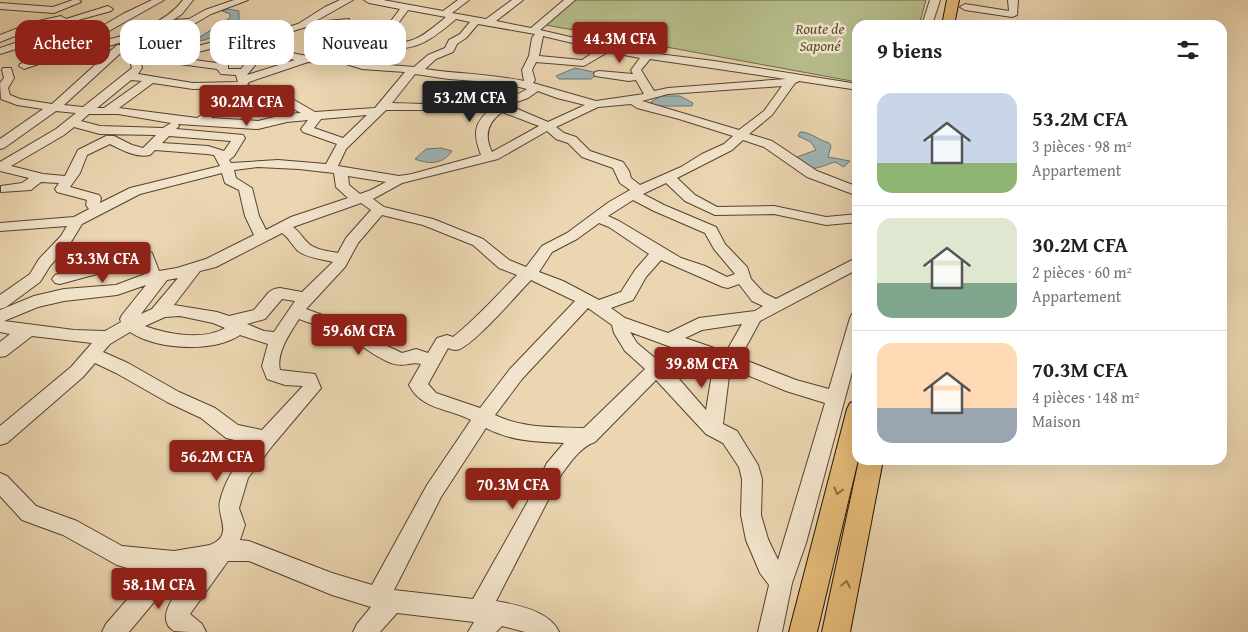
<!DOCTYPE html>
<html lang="fr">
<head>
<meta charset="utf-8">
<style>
  body { margin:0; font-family:"Gentium Book Plus",serif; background:#f2f2f2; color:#222; height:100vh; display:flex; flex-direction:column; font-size:19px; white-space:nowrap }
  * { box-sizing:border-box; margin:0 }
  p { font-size:16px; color:#767676 }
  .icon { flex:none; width:28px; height:28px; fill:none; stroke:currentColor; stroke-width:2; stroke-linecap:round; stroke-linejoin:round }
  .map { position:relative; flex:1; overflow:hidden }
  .drawer { position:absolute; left:852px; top:20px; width:375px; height:445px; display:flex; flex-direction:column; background:#fff; border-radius:15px; box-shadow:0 5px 20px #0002 }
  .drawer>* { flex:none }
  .guide { position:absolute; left:15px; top:20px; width:475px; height:45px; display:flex; gap:10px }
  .price { position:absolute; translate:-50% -42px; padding:0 11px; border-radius:5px; background:#8f2418; color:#fff; font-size:16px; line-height:32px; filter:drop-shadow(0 1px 2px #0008) }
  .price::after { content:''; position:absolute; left:50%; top:30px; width:15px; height:11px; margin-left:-8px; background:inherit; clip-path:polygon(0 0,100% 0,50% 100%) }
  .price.on { background:#222; color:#fff }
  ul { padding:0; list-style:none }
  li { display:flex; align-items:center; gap:15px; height:125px; padding:0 25px }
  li+li { border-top:1px solid #e0e0e0 }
  li span { display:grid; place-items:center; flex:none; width:140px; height:100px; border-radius:15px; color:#555 }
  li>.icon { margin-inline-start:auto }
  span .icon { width:60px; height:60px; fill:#fffc; stroke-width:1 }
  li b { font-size:21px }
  h2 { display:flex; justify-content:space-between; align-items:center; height:60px; padding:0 25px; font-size:21px }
  .chip { padding:0 18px; border-radius:15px; background:#fff; box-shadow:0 5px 20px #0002; font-size:18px; line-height:45px }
  .chip.on { background:#8f2418; color:#fff }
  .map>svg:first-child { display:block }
  .green { fill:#b7be8c; stroke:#6e6848 }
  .water { fill:#9eb6b8; stroke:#6e7470 }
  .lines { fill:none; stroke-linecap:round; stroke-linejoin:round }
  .minor-casing { stroke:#56422e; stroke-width:2 }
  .major-casing { stroke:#251103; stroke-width:2 }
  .minor { fill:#f2e4cc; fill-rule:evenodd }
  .major { fill:#e6bb78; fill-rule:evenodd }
  .oneway { stroke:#8f6e43 }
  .labels { text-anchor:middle; stroke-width:5; stroke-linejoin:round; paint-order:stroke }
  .far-park-label { font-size:15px; font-style:italic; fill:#584e33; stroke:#f2e4cc }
</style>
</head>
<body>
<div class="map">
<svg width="1248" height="632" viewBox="0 0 1248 632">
  <rect width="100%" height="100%" fill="#ebd6b1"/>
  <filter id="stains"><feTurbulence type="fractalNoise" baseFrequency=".004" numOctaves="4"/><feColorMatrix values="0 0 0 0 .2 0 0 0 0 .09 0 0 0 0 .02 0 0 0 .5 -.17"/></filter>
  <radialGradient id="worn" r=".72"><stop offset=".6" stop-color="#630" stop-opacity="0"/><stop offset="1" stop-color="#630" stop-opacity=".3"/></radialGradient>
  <polygon class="green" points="575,0 926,0 919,25 858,25 857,82 546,25"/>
  <g class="water">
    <path d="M228 9 239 11V20C224 25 215 40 199 41L200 37 230 18V14L222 11Z"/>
    <polygon points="575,68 598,73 591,79 559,79 556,76"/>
    <polygon points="661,96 680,96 693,103 692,106 654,106 651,102"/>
    <path d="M800 132C811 132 818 140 829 143L831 146 828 157 850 161 844 167 835 162C819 167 809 174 793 162L797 157 816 150 811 142 798 136Z"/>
    <path d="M441 148 452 151C443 164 430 165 415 159L426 149Z"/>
  </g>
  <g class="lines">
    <defs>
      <g id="minor">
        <polygon points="73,0 79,0 81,2 54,13 0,9 0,3 53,7"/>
        <path d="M152 0H164L77 49C112 37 160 31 183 0H193L182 14 173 20 189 19 205 10 234 0H248L211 14 194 24 163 26 147 35 143 47 187 49 231 37 257 36 298 24 325 7 340 0H353L314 22 349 19V23L340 32 342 39 352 43 349 47 368 43 370 36 391 21 400 9 369 3 364 0H383L443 11 458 0H469L452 13 486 19 512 0H523L496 21 531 28 564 0H575L540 30 627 50 714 61 858 84V90L799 81 795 83 772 115 749 134 772 141 817 171 858 187V196L807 177 764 147 743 140 732 150 677 178 695 195 717 207 774 206 826 217 858 214V222L826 225 774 214 715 215 685 201 666 183 643 194 664 205 716 227 725 244 747 267 751 279 764 293 776 299 858 257V269L760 321 740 358 796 380 829 389 850 318 852 314 858 312V350L806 543 792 583 782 632H758L769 585 760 573 746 540 741 515 742 479 739 467 723 443 706 434 656 380 595 442C580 447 570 463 561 475L496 601C517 605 550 611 559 632H525L502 626 496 632H468L474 622 397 613 380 632H353L357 624 371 607 332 595 249 561H228L190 614 202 624 206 632C197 632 182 632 174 631 150 617 186 581 196 568L180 571 129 632H102L106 624 152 571 127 568 117 565 63 535 22 520 0 496V473L7 476 36 506 77 521 122 546 174 551 210 545C235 535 216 516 220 501 225 479 238 462 251 444L226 438 201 418 167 402 116 373 95 363 83 377 7 443 0 445V426L71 367 92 343 32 336 6 356 0 357V342L10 334 0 332V310L34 296 64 289 116 285 145 274 141 262 60 284 55 283 52 279 55 275 147 251 152 253 159 271 177 268 206 259 254 235 245 216 239 190 225 183 222 173 140 194 82 224 71 242 50 266 40 282 6 307 0 309V295L30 274 39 259 61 236 67 226 0 231V223L74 217 89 209 86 205 87 200 57 192 55 189 59 183 41 182 31 190 1 192V186L22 183 29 178 0 171V162L56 129 76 113 56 111 4 148 0 149V139L43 109 17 105 1 99 0 83 4 78 2 70 3 68H11L14 78 8 88 10 95 20 99 52 104 117 45H125V49L64 105 83 107 132 68 130 60 135 38 70 58 65 55 24 69 19 66 20 64 61 50 123 14ZM408 10 446 17C422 37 411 47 379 41L382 35 397 25ZM456 19 470 22 460 34 449 40 445 48 428 55 414 67 363 63 344 57 307 56 266 48 264 40 306 27 320 28 336 25 330 32 334 43 340 44 336 49 337 51 348 53 365 50 370 53 374 52 378 47C414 53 429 42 456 19ZM478 24 535 34 532 38 529 56 522 70 524 81C491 74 458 74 425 69L436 59 453 52 457 44 466 38ZM543 36 598 49 582 60 539 56ZM255 42 256 50 241 69H228V65L224 64 172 57 167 60 172 63 217 69 221 74 236 75 238 82 193 83 138 74 142 68 140 60 141 53 187 55 232 43ZM608 52 640 58 631 70 633 74 599 71 595 72 594 74 595 76 629 81 636 80 644 94 596 101 533 83 535 80 532 70 536 62 584 66ZM264 54 295 60 247 75ZM650 59 786 79 668 88 654 91 641 70ZM308 62 343 63 362 69 405 72 375 108 315 112 282 93 247 85 249 82ZM415 74 449 79 503 83 527 89C498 109 429 104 392 103ZM131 80 142 81 104 108H97ZM153 83 193 89 233 88 224 99 197 118 119 108ZM782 86 764 111 739 130 642 101 668 94ZM538 91 557 98 585 105 548 122 508 105 528 98ZM243 92 274 98 301 113 287 114 258 121 211 118 232 103ZM631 104 637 108 679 119 733 136 724 144 702 154 681 167 640 185 631 178 629 171 623 162 590 151 576 137 564 133 556 127 598 107ZM492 108C473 123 473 134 481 155L412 174 399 176 338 166 346 149 386 110H431ZM502 112 539 126 492 152C484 136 487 123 502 112ZM89 114H118L171 123 163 128 100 126 81 121ZM367 115 343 138 314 128 321 119ZM308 120 301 129 303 132 337 144 326 164 278 160 231 163 229 160 234 156 245 138 243 135 176 129 179 126 178 124 258 129 287 122ZM74 127 100 134 156 135 143 148 132 145 114 136H106L78 150 65 176 43 174 11 166 64 135ZM547 131 556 139 568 143 582 157 613 168 620 183 630 190 609 202 567 233 542 246 526 267 509 260 483 239 433 219 384 207 373 199 402 183 498 159ZM169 136 231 141 224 151 208 146 162 143ZM110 144C122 150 136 158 150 155L155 150 207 154 214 155 220 166 130 188 100 203 101 198 99 195 70 187 80 173 87 155ZM258 167 299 169 334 173 336 187 348 198 291 217 266 230 259 216 252 188 236 178 234 170ZM348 176 386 182 371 190 360 194 349 185ZM633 200 654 211 705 233 714 249 735 274 727 277 705 266 681 258 619 221 608 216ZM361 203 371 210 346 238 338 253C328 251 314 250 307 242 302 237 300 232 293 227ZM382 215 423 225 473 245 499 268 517 275C496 296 477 318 453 337L447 335 437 338 428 353 416 349 402 353 387 346 358 328 306 309 345 267 358 243ZM599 223 609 227 649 254 635 270 621 292 599 300 563 281 539 272 552 252 577 239ZM282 233C289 238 292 245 298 251 307 258 322 259 333 262L302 292 280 288 274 289 269 292 254 310 229 316 217 312 174 305 200 271 216 267ZM661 260 723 287 728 288 739 284 752 301 763 306 755 311 699 318 668 333 625 318 611 308 633 300 646 277ZM178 278 152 309 141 314 167 280ZM531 280 575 301 510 369 480 408 436 393 428 384 448 348C450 349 454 350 456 350 471 349 518 293 531 280ZM146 285 122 315 120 319 121 322 105 331 74 330 4 321 38 307 64 301 117 295ZM282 299 295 301 274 332 264 331 247 324 265 319ZM588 308 612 325 614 333 625 351 645 369 584 428C554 427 523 429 495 415L522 379ZM180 316 213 323 225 328C204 341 166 334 145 326L165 317ZM299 319C315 325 333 329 347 337 362 345 375 357 391 363 405 368 411 361 421 364L409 385C422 410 448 408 471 420L427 485 372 585 332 573 249 541 240 540 245 525 239 508 248 478 273 445 321 388 315 374 280 370C276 353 290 333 299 319ZM742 324 726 352 685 338 702 330ZM130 332C157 350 213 353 240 335L268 344 262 366 267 379 285 385 303 386 262 430 238 425 215 408 179 392 128 363 103 352 110 344ZM630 332 671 347 656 359 637 343ZM687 352 714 362 706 410 679 379 668 369ZM730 368 786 391 825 403 778 560 768 539 761 515 762 479 758 465 737 431 723 424ZM486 428C511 441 536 442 564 443L547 463 527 503 473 599 394 590 441 497Z"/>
        <polygon points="930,0 940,0 932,25 922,25"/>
        <polygon points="1008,0 1018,0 1017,15 1012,17 965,10 960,7 965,4 1009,11"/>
        <polygon points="108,6 113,9 111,11 78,20 29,45 0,54 0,48 21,41 59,22 40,26 0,42 0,35 34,22 61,16 66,19"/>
      </g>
      <g id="major">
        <polygon points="947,0 959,0 954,25 942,25"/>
        <polygon points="858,400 858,460 817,632 789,632 847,409 850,403"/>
        <polygon points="859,460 883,460 850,632 822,632"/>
      </g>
    </defs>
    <use href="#minor" class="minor-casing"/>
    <use href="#major" class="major-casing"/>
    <use href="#minor" class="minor"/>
    <use href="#major" class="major"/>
  </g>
  <defs><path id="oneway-chevron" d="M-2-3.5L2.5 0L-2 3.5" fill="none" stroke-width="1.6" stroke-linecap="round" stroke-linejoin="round" transform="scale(1.25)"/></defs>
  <g class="oneway">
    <use href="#oneway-chevron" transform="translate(838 491) rotate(104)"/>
    <use href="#oneway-chevron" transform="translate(846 584) rotate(-78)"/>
  </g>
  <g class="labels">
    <g class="far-park-label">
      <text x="820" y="34">Route de<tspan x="820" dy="17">Saponé</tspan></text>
    </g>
  </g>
  <rect width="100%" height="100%" filter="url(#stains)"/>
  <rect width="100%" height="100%" fill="url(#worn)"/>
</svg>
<b class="price" style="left:620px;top:64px">44.3M CFA</b>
<b class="price on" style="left:470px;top:123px">53.2M CFA</b>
<b class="price" style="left:247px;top:127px">30.2M CFA</b>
<b class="price" style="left:103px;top:284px">53.3M CFA</b>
<b class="price" style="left:359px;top:356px">59.6M CFA</b>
<b class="price" style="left:702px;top:389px">39.8M CFA</b>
<b class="price" style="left:217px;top:482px">56.2M CFA</b>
<b class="price" style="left:513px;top:510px">70.3M CFA</b>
<b class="price" style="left:159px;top:610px">58.1M CFA</b>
<div class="guide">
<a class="chip on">Acheter</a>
<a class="chip">Louer</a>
<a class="chip">Filtres</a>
<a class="chip">Nouveau</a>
</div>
<section class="drawer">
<h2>9 biens<svg class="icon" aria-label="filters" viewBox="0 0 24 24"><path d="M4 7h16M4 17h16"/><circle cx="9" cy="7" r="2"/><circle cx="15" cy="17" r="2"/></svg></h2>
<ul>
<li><span style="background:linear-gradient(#c9d6e8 70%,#8fb573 0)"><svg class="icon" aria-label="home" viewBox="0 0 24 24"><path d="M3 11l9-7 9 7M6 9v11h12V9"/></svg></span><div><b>53.2M CFA</b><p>3 pièces · 98 m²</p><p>Appartement</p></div></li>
<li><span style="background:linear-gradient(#dfe7d0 65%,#7fa58c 0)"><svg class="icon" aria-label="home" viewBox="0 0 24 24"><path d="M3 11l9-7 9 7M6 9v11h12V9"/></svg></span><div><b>30.2M CFA</b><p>2 pièces · 60 m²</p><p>Appartement</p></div></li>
<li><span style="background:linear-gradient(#ffd9b3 65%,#9aa5b1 0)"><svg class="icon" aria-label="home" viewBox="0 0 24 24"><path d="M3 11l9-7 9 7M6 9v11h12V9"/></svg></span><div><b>70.3M CFA</b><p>4 pièces · 148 m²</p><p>Maison</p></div></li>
</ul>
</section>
</div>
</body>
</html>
